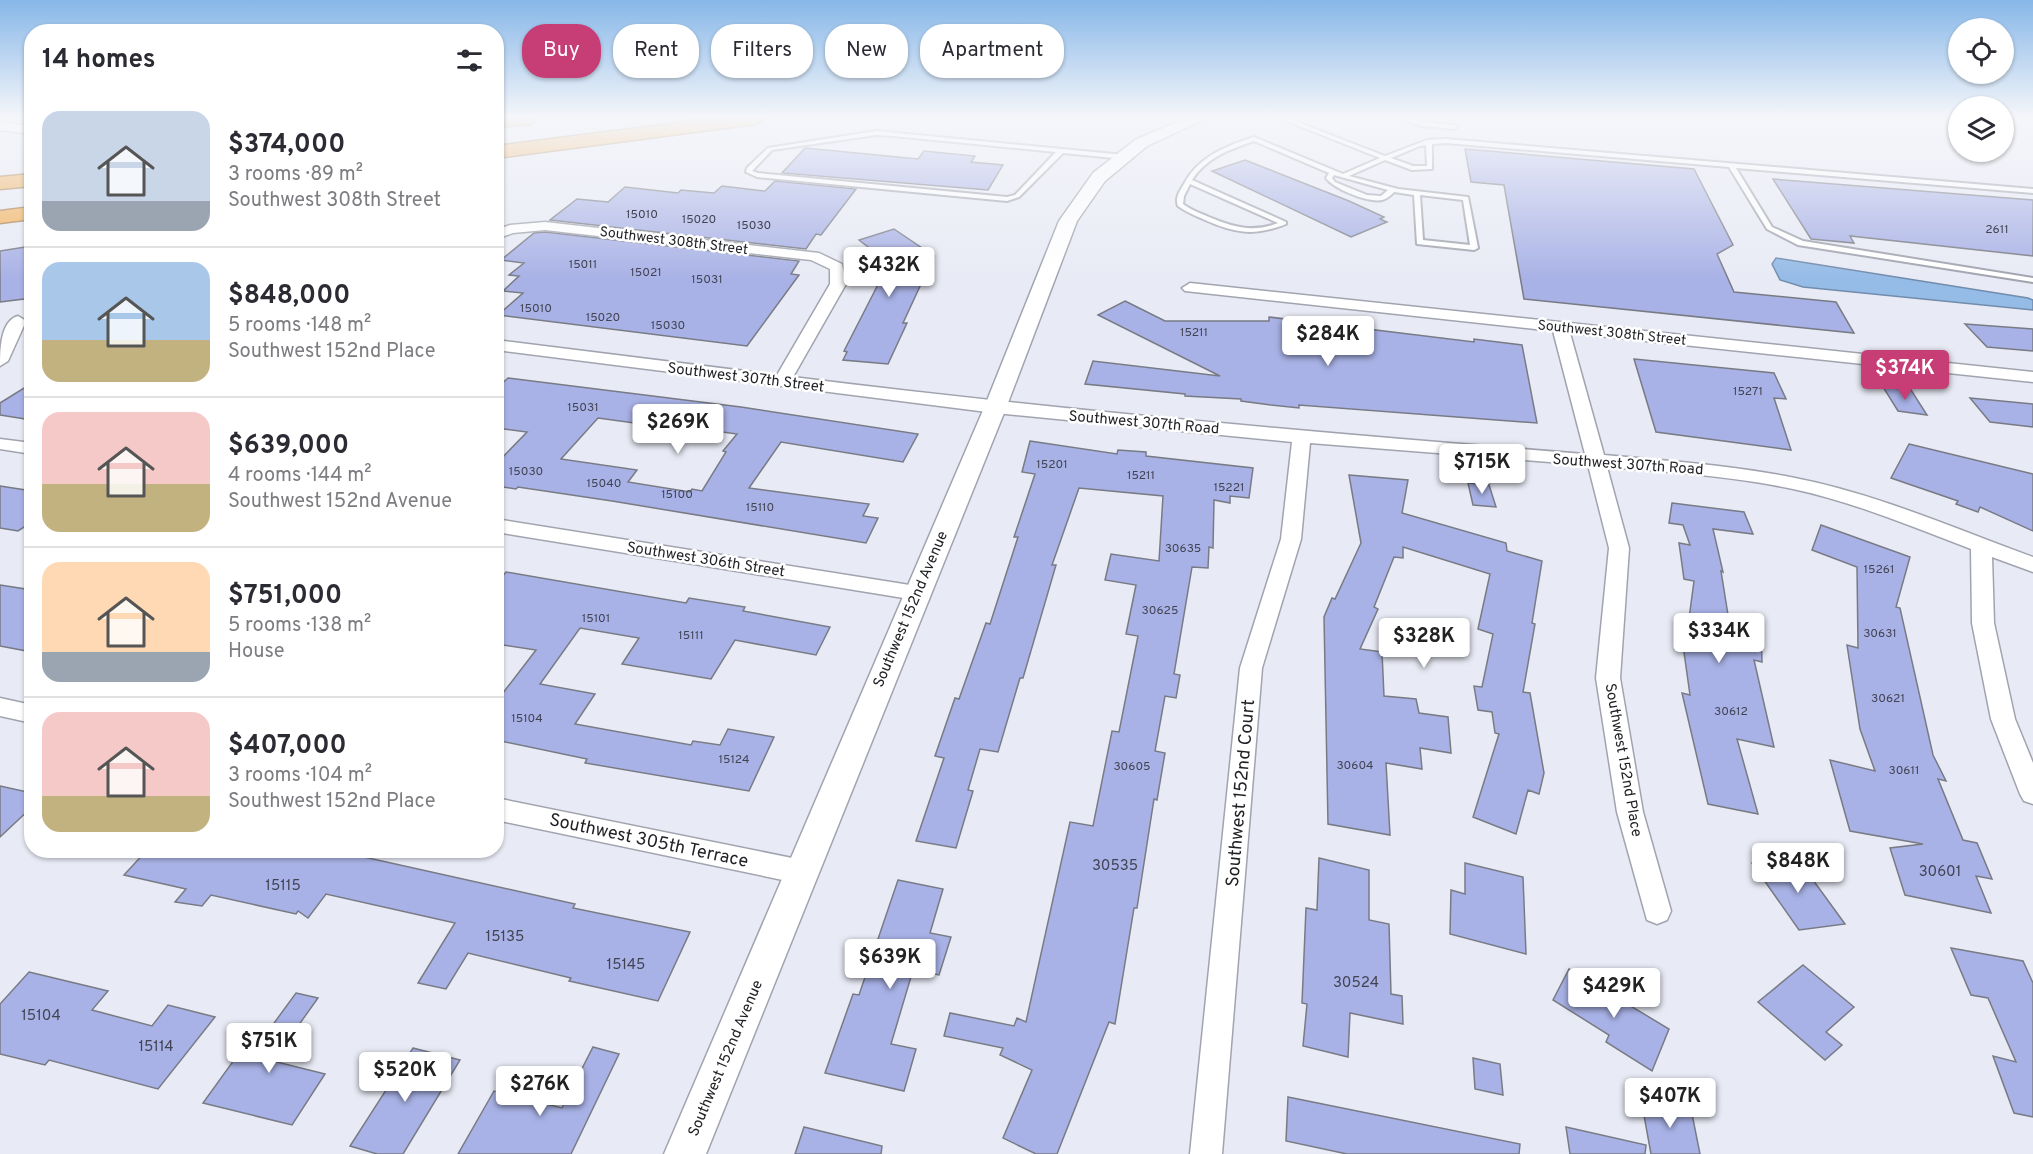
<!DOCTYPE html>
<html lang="en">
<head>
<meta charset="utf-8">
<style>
  body { margin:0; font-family:Overpass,sans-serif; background:#f7f7f7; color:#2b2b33; height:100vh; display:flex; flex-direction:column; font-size:22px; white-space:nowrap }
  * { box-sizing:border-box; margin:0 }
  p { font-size:20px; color:#7c7c81 }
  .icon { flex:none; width:33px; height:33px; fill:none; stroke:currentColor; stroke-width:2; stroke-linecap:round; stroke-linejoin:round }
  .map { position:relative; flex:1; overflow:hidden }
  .details { position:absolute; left:24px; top:24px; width:480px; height:834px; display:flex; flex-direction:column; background:#fff; border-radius:24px; box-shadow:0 2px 4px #0004 }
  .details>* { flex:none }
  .top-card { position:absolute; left:522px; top:24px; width:570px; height:54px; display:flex; gap:12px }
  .controls { position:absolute; left:1948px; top:18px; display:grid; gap:12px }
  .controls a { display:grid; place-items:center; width:66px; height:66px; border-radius:50%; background:#fff; box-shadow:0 2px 4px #0004; font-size:30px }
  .price { position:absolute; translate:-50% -51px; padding:0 14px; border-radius:6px; background:#fff; color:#222; font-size:20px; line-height:39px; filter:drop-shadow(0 2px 3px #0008) }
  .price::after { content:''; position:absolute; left:50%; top:36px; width:18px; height:14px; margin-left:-9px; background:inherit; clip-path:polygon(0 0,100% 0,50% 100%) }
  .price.active { background:#c73d75; color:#fff }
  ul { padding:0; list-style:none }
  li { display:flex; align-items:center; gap:18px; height:150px; padding:0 18px }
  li+li { border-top:2px solid #e1e1e2 }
  li span { display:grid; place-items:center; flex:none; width:168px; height:120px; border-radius:18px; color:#555 }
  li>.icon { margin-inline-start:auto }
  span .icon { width:72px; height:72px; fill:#fffc; stroke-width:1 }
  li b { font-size:26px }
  h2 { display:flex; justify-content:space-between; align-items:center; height:72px; padding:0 18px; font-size:26px }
  .tag { padding:0 21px; border-radius:24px; background:#fff; box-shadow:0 2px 4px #0004; font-size:21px; line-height:54px }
  .tag.active { background:#c73d75; color:#fff }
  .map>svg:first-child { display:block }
  .water { fill:#95bbe7; stroke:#728cac; stroke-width:1.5 }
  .building { fill:#a9b2e6; stroke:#787b84; stroke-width:1.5; fill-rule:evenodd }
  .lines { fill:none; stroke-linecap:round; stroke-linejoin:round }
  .service-casing { stroke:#a1a4ae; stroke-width:4 }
  .minor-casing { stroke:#a1a4ae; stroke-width:3 }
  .tertiary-casing { stroke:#a1a4ae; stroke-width:3 }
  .motorway-casing { stroke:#a87e46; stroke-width:3 }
  .service { fill:#fff; fill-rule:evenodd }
  .minor { fill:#fff; fill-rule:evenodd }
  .tertiary { fill:#fff; fill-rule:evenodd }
  .motorway { fill:#f2b059; fill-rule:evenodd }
  .labels { text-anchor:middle; stroke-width:5; stroke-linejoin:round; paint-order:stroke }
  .number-label { font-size:12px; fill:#424454 }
  .far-street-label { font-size:14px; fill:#1f2024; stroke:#fff }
  .street-label { font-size:15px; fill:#1f2024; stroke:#fff }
  .near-number-label { font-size:15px; fill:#424454 }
  .near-street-label { font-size:18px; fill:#1f2024; stroke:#fff }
</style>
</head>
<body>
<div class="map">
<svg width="2033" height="1154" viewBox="0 0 2033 1154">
  <rect width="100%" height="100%" fill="#e8eaf5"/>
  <polygon class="water" points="1776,258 2028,298 2033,300 2033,310 1803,287 1780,280 1772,264"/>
  <g class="building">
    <polygon points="805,148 918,159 924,151 975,156 971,162 1003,165 988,190 782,173"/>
    <polygon points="1465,149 1694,169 1733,245 1717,254 1734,292 1836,302 1854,333 1524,299 1504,185 1471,182"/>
    <polygon points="1245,160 1349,201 1384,217 1380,219 1387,222 1351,237 1212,171"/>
    <polygon points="1773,179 2033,200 2033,256 1850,236 1854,243 1811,239"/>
    <polygon points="775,181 856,189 821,235 816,234 806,249 550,220 577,199 608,202 625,187 678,193 681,190 714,193 722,186 765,191"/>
    <polygon points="894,229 934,256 903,323 907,323 888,364 843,360 847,352 844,351 889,263 859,240"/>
    <polygon points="545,232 799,261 791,274 799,275 747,346 498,315 523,293 503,291 519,276 509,275 524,263 501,260 534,233"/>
    <polygon points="32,246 32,298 0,302 0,251"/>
    <polygon points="1125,301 1165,321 1269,321 1269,317 1474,342 1474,339 1522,345 1537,423 1299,405 1299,408 1271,405 1241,401 1241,399 1185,396 1185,394 1085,384 1093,361 1220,376 1098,315"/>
    <polygon points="1965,324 2033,329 2033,351 1987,347"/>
    <polygon points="1634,359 1774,373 1786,399 1774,398 1791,450 1656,432"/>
    <path d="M508 378 741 407 918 434 903 462 781 442 749 488 869 504 863 516 878 518 866 543 612 501 518 487 516 489 496 486V464L527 432 496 428V389ZM598 418 678 429 680 426 737 434 723 451 726 452 702 491 692 489 690 492 628 482 637 470 561 459Z"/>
    <polygon points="32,383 32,420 0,415 0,403"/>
    <polygon points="1883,387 1911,390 1927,415 1898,411"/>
    <polygon points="1970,398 2033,404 2033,427 1990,422"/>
    <polygon points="1030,441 1117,454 1118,450 1146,452 1146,456 1253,468 1249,498 1230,496 1230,503 1214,500 1213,548 1209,547 1208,568 1192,567 1174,674 1180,675 1176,698 1165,696 1155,751 1165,753 1157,800 1154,799 1137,908 1134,908 1115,1024 1109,1022 1057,1154 1036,1154 1003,1138 1032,1070 1000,1055 1003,1048 944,1036 950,1013 1014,1026 1017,1018 1026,1022 1070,822 1093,826 1112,731 1119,732 1138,636 1126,634 1136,585 1105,580 1111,554 1159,561 1163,496 1079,488 1052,565 1056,565 1023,678 1020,678 998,752 980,749 968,790 973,791 956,848 916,841 944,758 935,756 955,698 959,699 986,623 990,624 1018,537 1014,537 1035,474 1022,472"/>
    <polygon points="1909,444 2033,474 2033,531 1980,507 1978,512 1956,504 1958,501 1891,478"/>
    <polygon points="1349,475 1408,480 1402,513 1506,543 1507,551 1542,561 1532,623 1535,624 1523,692 1530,693 1544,773 1539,794 1528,790 1516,834 1473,817 1499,734 1495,733 1492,712 1478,710 1474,686 1482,687 1493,634 1478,629 1490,574 1403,547 1403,558 1394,557 1374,607 1378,609 1360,649 1382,652 1384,696 1416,699 1419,713 1448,717 1451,753 1420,748 1422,769 1386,763 1390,835 1328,824 1324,617 1332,598 1335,599 1361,543"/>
    <polygon points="1468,483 1489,485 1496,507 1473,505"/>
    <polygon points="0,486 32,491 32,522 18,531 0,528"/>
    <polygon points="1672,503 1744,512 1753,534 1713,529 1723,572 1721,571 1729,621 1733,622 1733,625 1761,632 1762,662 1754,660 1774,747 1737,739 1758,814 1708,804 1682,693 1690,695 1680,624 1688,626 1694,581 1684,579 1679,543 1690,545 1683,525 1669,523"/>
    <polygon points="1821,525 1910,557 1896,607 1900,608 1933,755 1946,781 1938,779 1963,840 1977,843 1992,879 1976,876 1991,913 1905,895 1890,848 1923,844 1850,831 1830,760 1875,771 1860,729 1847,645 1858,648 1857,567 1812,550"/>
    <polygon points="506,572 686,603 689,598 745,607 743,611 830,627 816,655 735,640 711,679 622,664 639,638 580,628 540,684 595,694 575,724 691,745 693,741 720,745 728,729 774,737 749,791 585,763 587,759 496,740 496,702 536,650 496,644 496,584"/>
    <polygon points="0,585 32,590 32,652 0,646"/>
    <polygon points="0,786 32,793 32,807 0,837"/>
    <polygon points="147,850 359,850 355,855 575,904 573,908 690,932 658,1001 569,981 571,978 468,953 446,989 418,983 455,923 326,894 308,918 298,911 296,914 211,895 202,906 175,902 186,889 124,875"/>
    <polygon points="1319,858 1369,870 1369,920 1389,924 1391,994 1402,996 1403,1024 1350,1013 1348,1057 1303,1046 1307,1004 1302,1003 1306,908 1317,910"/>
    <polygon points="1797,858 1845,924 1799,930 1752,863"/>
    <polygon points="1465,863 1523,877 1526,954 1450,934 1451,890 1465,894"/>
    <polygon points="898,880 943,889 930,933 951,937 939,975 913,970 891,1044 916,1049 904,1091 825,1073 853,994 859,995"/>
    <polygon points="1951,948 2023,961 2033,983 2033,1117 2014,1113 1993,1056 2016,1062 1988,998 1971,995"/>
    <polygon points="1803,965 1854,1007 1826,1032 1842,1045 1825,1060 1758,1002"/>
    <polygon points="1569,969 1669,1029 1652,1071 1606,1042 1609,1035 1553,1000"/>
    <polygon points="29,972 108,991 92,1010 152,1026 168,1005 215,1017 158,1089 49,1060 45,1065 0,1054 0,1004"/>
    <polygon points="296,993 318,998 273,1061 325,1074 292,1125 203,1103 239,1053 250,1056"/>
    <polygon points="593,1047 619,1054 571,1154 458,1154 494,1091 562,1108"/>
    <polygon points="413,1048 460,1060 403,1154 377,1154 350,1146"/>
    <polygon points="1473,1058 1500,1064 1503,1095 1475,1089"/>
    <polygon points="1288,1097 1520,1144 1519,1154 1347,1154 1286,1141"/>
    <polygon points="1641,1099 1691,1109 1700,1154 1651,1154"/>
    <polygon points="804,1127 882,1146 881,1154 795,1154"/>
    <polygon points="1566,1127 1646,1145 1645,1154 1570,1154"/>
  </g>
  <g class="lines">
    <defs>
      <g id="service">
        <path d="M1279 118H1287L1385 156 1427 140 1446 139 2033 189V193L1736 168 1772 227 1803 241 2033 278V282L1798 245 1767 229 1729 167 1446 143 1432 144V169L1412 170 1385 160 1349 176 1398 189 1468 197 1478 248 1474 250 1417 244 1414 195 1394 192C1391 195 1387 199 1382 200 1368 203 1334 189 1326 178L1329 173 1254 141C1230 149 1206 158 1192 180L1286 222V224C1254 237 1234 233 1203 219 1194 215 1186 212 1178 206 1175 198 1179 192 1184 184 1198 157 1226 146 1254 137L1343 174 1380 158ZM1426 145 1427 166H1413L1391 158 1420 146ZM1334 175 1341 177 1388 190 1381 196 1367 195 1335 182 1332 178ZM1190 184 1278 223C1253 233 1233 227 1209 217 1200 213 1191 210 1183 204L1184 196ZM1420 195 1463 200 1470 245 1423 240Z"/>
        <polygon points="1398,118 1406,118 1422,122 1454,125 1457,127 1454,129 1422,126"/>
        <path d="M876 131 1124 155 1127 157 1124 159 1063 153 1019 197 1007 201 757 177 746 172 747 168 768 148ZM876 135 893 136 1056 152 1015 195 1007 197 758 173 752 171 772 150Z"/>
      </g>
      <g id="minor">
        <polygon points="0,122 32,126 32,134 0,130"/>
        <path d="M545 222 819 253 842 264 846 284 793 377C1056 410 1320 433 1585 454L1553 331 1185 291 1182 288 1190 283 2033 372V382L1570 333 1604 455C1668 461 1731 465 1795 478 1877 494 1956 529 2033 557V572L1992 557 1994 623 2015 719 2033 763V804L2024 801 2020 794 1991 719 1972 623 1971 549C1913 527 1854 502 1793 489 1732 476 1669 472 1607 467L1629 548 1620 678 1643 812 1671 911 1667 920 1657 924 1647 920 1617 812 1596 678 1609 548 1588 465 1310 443 1301 539 1262 668 1222 1154H1190L1240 668 1281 539 1292 442 995 413 496 350V340L777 375 830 284V269L811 260 545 230 513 233 496 239V230L510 225Z"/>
        <path d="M18 316 26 321 8 361 0 366C0 351 0 321 18 316Z"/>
        <polygon points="0,439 32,443 32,454 0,449"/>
        <polygon points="496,519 916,586 924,588 927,593 924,598 916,600 496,532"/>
        <polygon points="0,698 32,705 32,723 0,716"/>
        <polygon points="496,798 802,860 812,864 815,872 812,880 802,884 496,820"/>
      </g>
      <polygon id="tertiary" points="1187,118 1207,118 1147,146 1105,181 1077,221 1006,408 706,1154 664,1154 984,408 1059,221 1093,173 1135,140"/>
      <g id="motorway">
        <polygon points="496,118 539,118 530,124 496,127"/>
        <polygon points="716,118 765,118 756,124 496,158 496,146"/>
        <polygon points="32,174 32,186 0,189 0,177"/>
        <polygon points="32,207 32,219 0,223 0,211"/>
      </g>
    </defs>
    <use href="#service" class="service-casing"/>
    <use href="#minor" class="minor-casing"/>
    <use href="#tertiary" class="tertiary-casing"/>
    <use href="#motorway" class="motorway-casing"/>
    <use href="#service" class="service"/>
    <use href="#minor" class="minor"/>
    <use href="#tertiary" class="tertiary"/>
    <use href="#motorway" class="motorway"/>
  </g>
  <linearGradient id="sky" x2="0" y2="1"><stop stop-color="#87b7e8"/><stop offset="0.42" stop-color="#f5f6fa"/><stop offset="1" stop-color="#f5f6fa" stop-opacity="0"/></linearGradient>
  <rect width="2033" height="279" fill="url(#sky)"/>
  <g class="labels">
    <g class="number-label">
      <text x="642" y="218">15010</text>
      <text x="699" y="223">15020</text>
      <text x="754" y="229">15030</text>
      <text x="1997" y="233">2611</text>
      <text x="583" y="268">15011</text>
      <text x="646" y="276">15021</text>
      <text x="707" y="283">15031</text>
      <text x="536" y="312">15010</text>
      <text x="603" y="321">15020</text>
      <text x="668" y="329">15030</text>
      <text x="1194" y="336">15211</text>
      <text x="1748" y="395">15271</text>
      <text x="583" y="411">15031</text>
      <text x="1052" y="468">15201</text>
      <text x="526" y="475">15030</text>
      <text x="1141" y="479">15211</text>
      <text x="604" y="487">15040</text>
      <text x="1229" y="491">15221</text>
      <text x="677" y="498">15100</text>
      <text x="760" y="511">15110</text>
      <text x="1183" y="552">30635</text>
      <text x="1879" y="573">15261</text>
      <text x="1160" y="614">30625</text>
      <text x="596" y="622">15101</text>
      <text x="1880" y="637">30631</text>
      <text x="691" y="639">15111</text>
      <text x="1888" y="702">30621</text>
      <text x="1731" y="715">30612</text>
      <text x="527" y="722">15104</text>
      <text x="734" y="763">15124</text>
      <text x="1355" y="769">30604</text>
      <text x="1132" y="770">30605</text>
      <text x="1904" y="774">30611</text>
    </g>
    <g class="far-street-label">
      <text transform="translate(674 240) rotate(7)" y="5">Southwest 308th Street</text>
      <text transform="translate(1612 332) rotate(6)" y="5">Southwest 308th Street</text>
    </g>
    <g class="street-label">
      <text transform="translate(746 377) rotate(7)" y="5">Southwest 307th Street</text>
      <text transform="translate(1144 422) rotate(5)" y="5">Southwest 307th Road</text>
      <text transform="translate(1628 464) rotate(4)" y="5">Southwest 307th Road</text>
      <text transform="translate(706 559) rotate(9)" y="5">Southwest 306th Street</text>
      <text transform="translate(910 609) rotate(-67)" y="5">Southwest 152nd Avenue</text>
      <text transform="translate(1624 760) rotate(80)" y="5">Southwest 152nd Place</text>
      <text transform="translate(725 1058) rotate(-67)" y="5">Southwest 152nd Avenue</text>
    </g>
    <g class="near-number-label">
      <text x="1115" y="870">30535</text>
      <text x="1940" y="876">30601</text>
      <text x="283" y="890">15115</text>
      <text x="505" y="941">15135</text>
      <text x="626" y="969">15145</text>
      <text x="1356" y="987">30524</text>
      <text x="41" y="1020">15104</text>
      <text x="156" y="1051">15114</text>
    </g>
    <g class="near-street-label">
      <text transform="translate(1240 793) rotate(-85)" y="6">Southwest 152nd Court</text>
      <text transform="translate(649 840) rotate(12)" y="6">Southwest 305th Terrace</text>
    </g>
  </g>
</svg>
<div class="controls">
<a><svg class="icon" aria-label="locate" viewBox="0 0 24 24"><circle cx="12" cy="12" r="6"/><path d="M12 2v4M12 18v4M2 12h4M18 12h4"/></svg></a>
<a><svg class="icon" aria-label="layers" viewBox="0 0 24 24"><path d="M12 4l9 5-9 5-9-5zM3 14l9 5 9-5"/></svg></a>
</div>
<b class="price" style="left:889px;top:298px">$432K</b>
<b class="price" style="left:1328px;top:367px">$284K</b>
<b class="price active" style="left:1905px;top:401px">$374K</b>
<b class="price" style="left:678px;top:455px">$269K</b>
<b class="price" style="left:1482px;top:495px">$715K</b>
<b class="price" style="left:1719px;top:664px">$334K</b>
<b class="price" style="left:1424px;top:669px">$328K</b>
<b class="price" style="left:1798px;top:894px">$848K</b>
<b class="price" style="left:890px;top:990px">$639K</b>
<b class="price" style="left:1614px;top:1019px">$429K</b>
<b class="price" style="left:269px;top:1074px">$751K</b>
<b class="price" style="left:405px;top:1103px">$520K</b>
<b class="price" style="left:540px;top:1117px">$276K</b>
<b class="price" style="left:1670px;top:1129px">$407K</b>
<div class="top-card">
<a class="tag active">Buy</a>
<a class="tag">Rent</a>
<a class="tag">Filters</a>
<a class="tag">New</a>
<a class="tag">Apartment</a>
</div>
<section class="details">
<h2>14 homes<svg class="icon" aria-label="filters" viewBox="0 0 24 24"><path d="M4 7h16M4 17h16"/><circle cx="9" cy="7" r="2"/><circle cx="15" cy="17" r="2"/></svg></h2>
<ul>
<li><span style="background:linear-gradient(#c9d6e8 75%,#9aa5b1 0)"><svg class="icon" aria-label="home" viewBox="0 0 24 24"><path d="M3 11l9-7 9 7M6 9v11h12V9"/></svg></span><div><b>$374,000</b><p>3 rooms · 89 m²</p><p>Southwest 308th Street</p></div></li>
<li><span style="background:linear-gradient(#a9c7e8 65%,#c2b280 0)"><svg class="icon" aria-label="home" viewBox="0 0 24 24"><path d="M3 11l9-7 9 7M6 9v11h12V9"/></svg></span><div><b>$848,000</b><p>5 rooms · 148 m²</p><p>Southwest 152nd Place</p></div></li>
<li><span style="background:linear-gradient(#f6c9c9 60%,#c2b280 0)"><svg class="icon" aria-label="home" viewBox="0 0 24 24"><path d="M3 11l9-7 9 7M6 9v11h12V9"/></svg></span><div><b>$639,000</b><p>4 rooms · 144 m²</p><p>Southwest 152nd Avenue</p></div></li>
<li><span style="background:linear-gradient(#ffd9b3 75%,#9aa5b1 0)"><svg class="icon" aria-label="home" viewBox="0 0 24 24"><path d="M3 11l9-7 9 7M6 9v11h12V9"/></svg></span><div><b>$751,000</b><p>5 rooms · 138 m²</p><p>House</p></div></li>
<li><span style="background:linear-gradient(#f6c9c9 70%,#c2b280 0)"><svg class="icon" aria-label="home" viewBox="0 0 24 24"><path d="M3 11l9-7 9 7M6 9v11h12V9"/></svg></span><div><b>$407,000</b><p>3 rooms · 104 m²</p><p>Southwest 152nd Place</p></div></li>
</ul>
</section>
</div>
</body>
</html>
